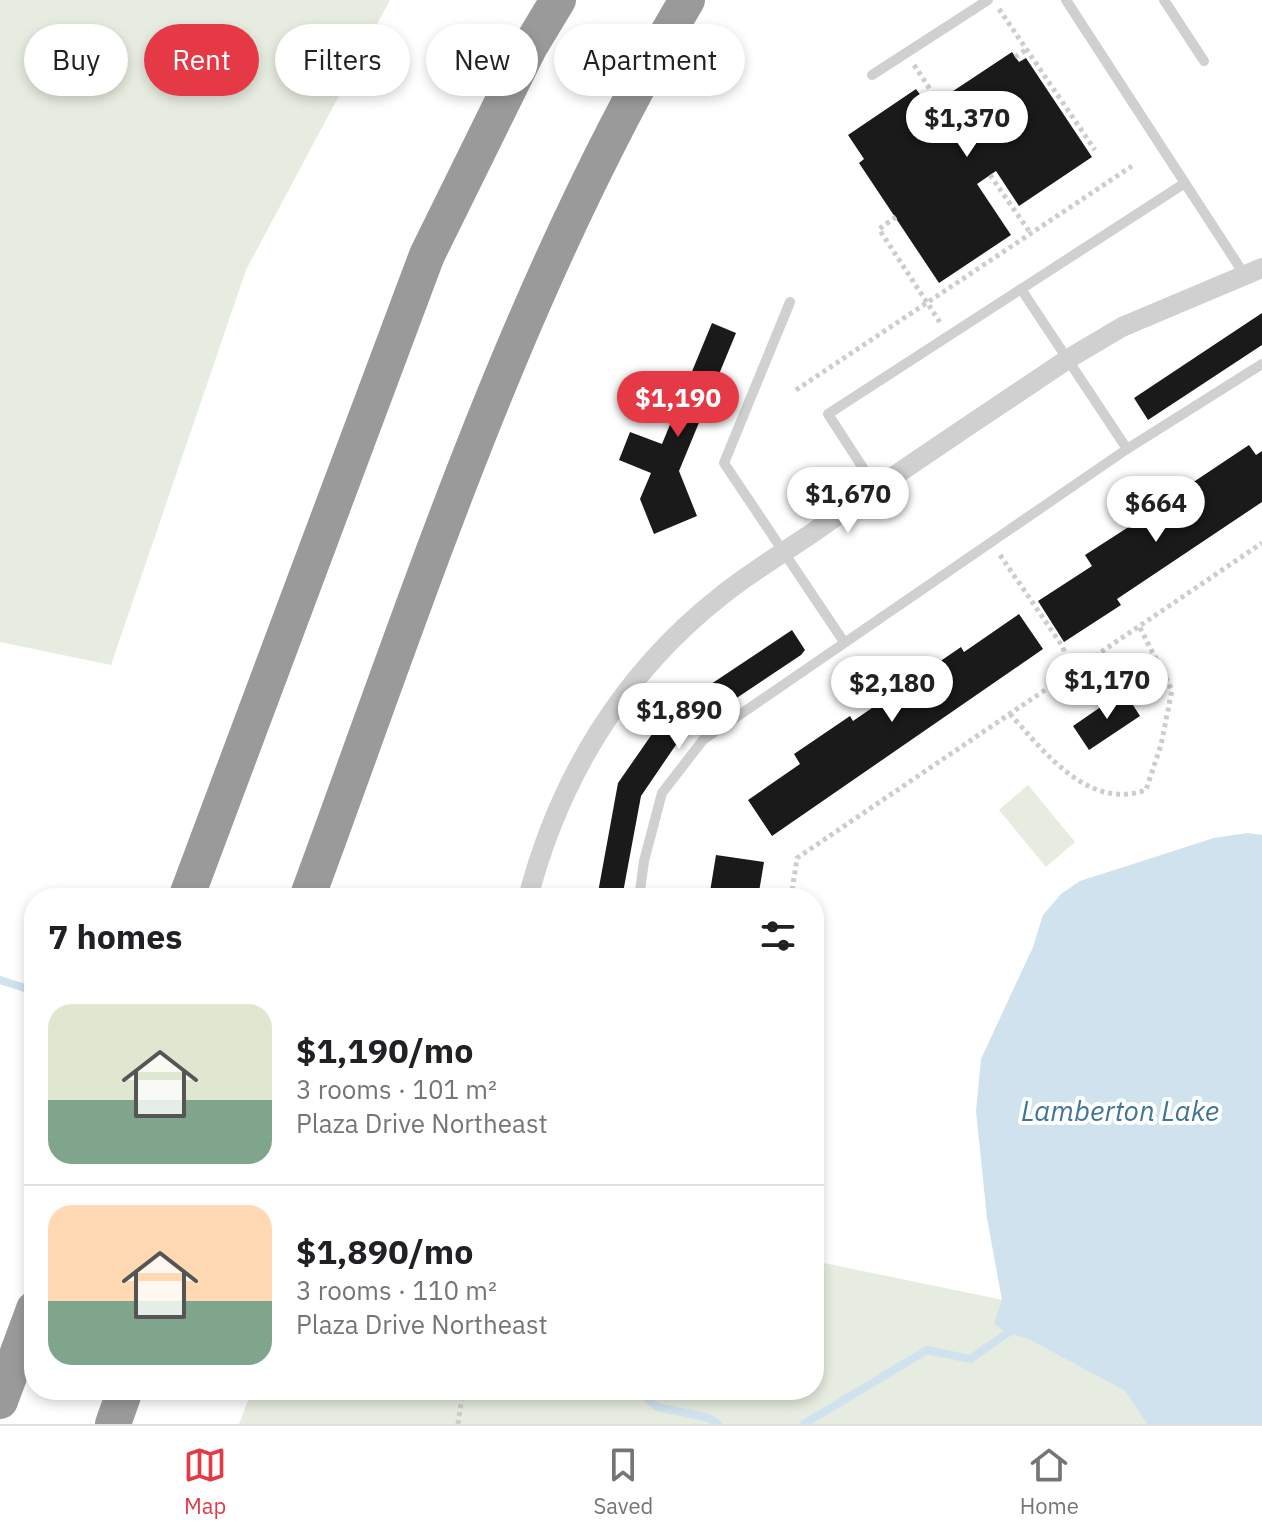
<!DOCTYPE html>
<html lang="en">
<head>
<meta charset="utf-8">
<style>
  body { margin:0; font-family:"IBM Plex Sans",sans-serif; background:#f6f6f6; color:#202124; height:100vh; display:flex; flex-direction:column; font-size:30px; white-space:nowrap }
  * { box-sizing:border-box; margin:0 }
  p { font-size:26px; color:#757577 }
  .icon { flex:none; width:44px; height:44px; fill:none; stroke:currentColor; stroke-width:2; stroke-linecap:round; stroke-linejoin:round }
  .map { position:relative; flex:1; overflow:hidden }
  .sheet { position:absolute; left:24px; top:888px; width:800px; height:512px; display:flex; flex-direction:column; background:#fff; border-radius:32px; box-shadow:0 4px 12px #0003 }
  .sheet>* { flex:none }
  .guide { position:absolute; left:24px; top:24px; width:800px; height:72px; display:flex; gap:16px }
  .price { position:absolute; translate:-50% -68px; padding:0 18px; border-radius:28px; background:#fff; color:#222; font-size:26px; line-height:52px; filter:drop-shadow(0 2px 4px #0008) }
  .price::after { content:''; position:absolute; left:50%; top:48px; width:24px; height:18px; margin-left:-12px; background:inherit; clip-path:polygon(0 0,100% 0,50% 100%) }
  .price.current { background:#e63946; color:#fff }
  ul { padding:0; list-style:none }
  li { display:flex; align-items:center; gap:24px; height:200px; padding:0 24px }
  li+li { border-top:2px solid #e0e0e0 }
  li span { display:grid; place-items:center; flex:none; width:224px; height:160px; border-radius:24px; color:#555 }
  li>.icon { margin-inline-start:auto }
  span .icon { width:96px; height:96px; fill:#fffc; stroke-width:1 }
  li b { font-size:34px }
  h2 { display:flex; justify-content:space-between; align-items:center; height:96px; padding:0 24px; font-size:34px }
  .pill { padding:0 28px; border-radius:36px; background:#fff; box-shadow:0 4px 12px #0003; font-size:28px; line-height:72px }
  .pill.current { background:#e63946; color:#fff }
  .tabs { display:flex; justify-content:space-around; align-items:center; height:112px; border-top:2px solid #e0e0e0; background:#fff; font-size:22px; color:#757577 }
  .tabs a { display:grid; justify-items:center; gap:4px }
  .tabs .current { color:#e63946 }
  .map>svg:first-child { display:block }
  .green { fill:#e6ecdf }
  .water { fill:#cfe2ee }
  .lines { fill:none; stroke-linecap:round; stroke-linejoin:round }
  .stream { stroke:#cfe2ee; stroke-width:8 }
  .building { fill:#1a1a1a }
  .path { stroke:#cdcdcd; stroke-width:5; stroke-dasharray:4 4; stroke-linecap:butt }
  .service { stroke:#d0d0d0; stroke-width:10 }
  .minor { stroke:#d0d0d0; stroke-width:20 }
  .motorway { stroke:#9a9a9a; stroke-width:36 }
  .labels { text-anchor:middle; stroke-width:8; stroke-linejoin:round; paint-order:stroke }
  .water-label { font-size:28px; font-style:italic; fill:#3f7597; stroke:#fff }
</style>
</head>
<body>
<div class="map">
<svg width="1262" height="1424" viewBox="0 0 1262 1424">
  <rect width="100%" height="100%" fill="#fff"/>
  <g class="green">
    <polygon points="0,0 390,0 246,270 111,665 0,642"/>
    <polygon points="1028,785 1075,842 1046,867 999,810"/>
    <polygon points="814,1261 1003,1300 1006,1333 1028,1339 1125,1391 1147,1424 239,1424 252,1390 814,1390"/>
  </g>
  <polygon class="water" points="1247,833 1262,835 1262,1424 1147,1424 1125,1391 1028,1339 1006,1333 994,1323 1002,1300 987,1218 976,1111 981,1059 1033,947 1043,915 1061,894 1080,881 1214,838"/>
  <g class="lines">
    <g class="stream">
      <polyline points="0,980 34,991"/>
      <polyline points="638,1390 657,1407 709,1418 718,1424"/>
      <polyline points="804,1424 927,1350 970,1359 1016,1327"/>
    </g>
  </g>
  <g class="building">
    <polygon points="1012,52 1019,62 1026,58 1092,157 1019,206 996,171 977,184 1011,235 939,283 859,163 864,159 848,135 916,89 929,107"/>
    <polygon points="1262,313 1262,345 1148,420 1134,398"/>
    <polygon points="712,323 736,333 679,471 697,516 654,534 640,499 651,473 619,460 630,432 662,444"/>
    <polygon points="1249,445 1256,455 1262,451 1262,502 1117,599 1121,605 1064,642 1038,601 1092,566 1085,555 1141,519 1147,527 1199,493 1192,483"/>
    <polygon points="1019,614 1043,649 772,836 748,800 800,764 794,754 850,716 853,721 961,647 964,652"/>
    <polygon points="792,630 805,650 801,655 684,733 641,796 622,898 597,898 618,783 666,714"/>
    <polygon points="1124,691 1140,716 1089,750 1073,726"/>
    <polygon points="716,855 764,862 758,898 709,898"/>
  </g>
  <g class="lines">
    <g class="path">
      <polyline points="999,9 1095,150"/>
      <polyline points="1015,57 1026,50"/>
      <polyline points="914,65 936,98 927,104"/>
      <polyline points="990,175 1031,234"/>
      <polyline points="896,217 879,229 941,324"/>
      <polyline points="796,390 1132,166"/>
      <polyline points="1000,555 1063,647 1070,673"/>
      <path d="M1010 714C1044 751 1088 811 1146 790L1161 745 1172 690 1139 626"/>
      <polyline points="791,898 797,858 1262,543"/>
      <polyline points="458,1424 463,1390"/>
    </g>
    <g class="service">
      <polyline points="1066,0 1244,274"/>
      <polyline points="1164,0 1204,61"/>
      <polyline points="872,75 988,0"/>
      <polyline points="1021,289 1127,449"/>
      <polyline points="790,302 724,463 844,642"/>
      <polyline points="876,488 828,414 1185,183"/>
      <polyline points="639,898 644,861 662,793 703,740 1127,449 1262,364"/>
    </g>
    <path class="minor" d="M528 898C559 778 623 673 721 596 752 571 788 550 821 527 902 469 985 415 1068 359L1122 327 1262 268"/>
    <g class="motorway">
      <polyline points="186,898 427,255 529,48 558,0"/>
      <path d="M307 898C420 593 519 281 687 0"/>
      <polyline points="0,1401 34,1309"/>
      <polyline points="113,1424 125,1390"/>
    </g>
  </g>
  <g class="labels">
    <g class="water-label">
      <text x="1120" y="1121">Lamberton Lake</text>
    </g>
  </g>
</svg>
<b class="price" style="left:967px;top:159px">$1,370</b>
<b class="price current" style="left:678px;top:439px">$1,190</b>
<b class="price" style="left:848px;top:535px">$1,670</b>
<b class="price" style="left:1156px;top:544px">$664</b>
<b class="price" style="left:1107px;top:721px">$1,170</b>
<b class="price" style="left:892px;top:724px">$2,180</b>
<b class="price" style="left:679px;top:751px">$1,890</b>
<div class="guide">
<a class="pill">Buy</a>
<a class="pill current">Rent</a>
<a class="pill">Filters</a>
<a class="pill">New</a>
<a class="pill">Apartment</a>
</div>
<section class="sheet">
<h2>7 homes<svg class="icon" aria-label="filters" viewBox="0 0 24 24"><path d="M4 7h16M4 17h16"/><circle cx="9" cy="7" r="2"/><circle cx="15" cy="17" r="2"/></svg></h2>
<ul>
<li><span style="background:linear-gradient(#dfe7d0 60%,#7fa58c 0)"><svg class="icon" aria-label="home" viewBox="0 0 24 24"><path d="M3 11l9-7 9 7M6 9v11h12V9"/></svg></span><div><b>$1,190/mo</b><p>3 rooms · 101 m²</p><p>Plaza Drive Northeast</p></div></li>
<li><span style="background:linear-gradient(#ffd9b3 60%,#7fa58c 0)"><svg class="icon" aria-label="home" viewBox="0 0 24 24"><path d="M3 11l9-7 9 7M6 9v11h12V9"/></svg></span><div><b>$1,890/mo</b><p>3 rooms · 110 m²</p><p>Plaza Drive Northeast</p></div></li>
</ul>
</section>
</div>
<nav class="tabs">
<a class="current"><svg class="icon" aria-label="map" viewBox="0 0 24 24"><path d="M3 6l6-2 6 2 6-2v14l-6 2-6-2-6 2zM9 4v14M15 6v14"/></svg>Map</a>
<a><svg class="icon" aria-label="saved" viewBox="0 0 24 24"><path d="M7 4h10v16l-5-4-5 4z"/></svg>Saved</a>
<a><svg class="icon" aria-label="home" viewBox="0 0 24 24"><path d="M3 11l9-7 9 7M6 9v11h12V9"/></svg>Home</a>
</nav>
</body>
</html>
